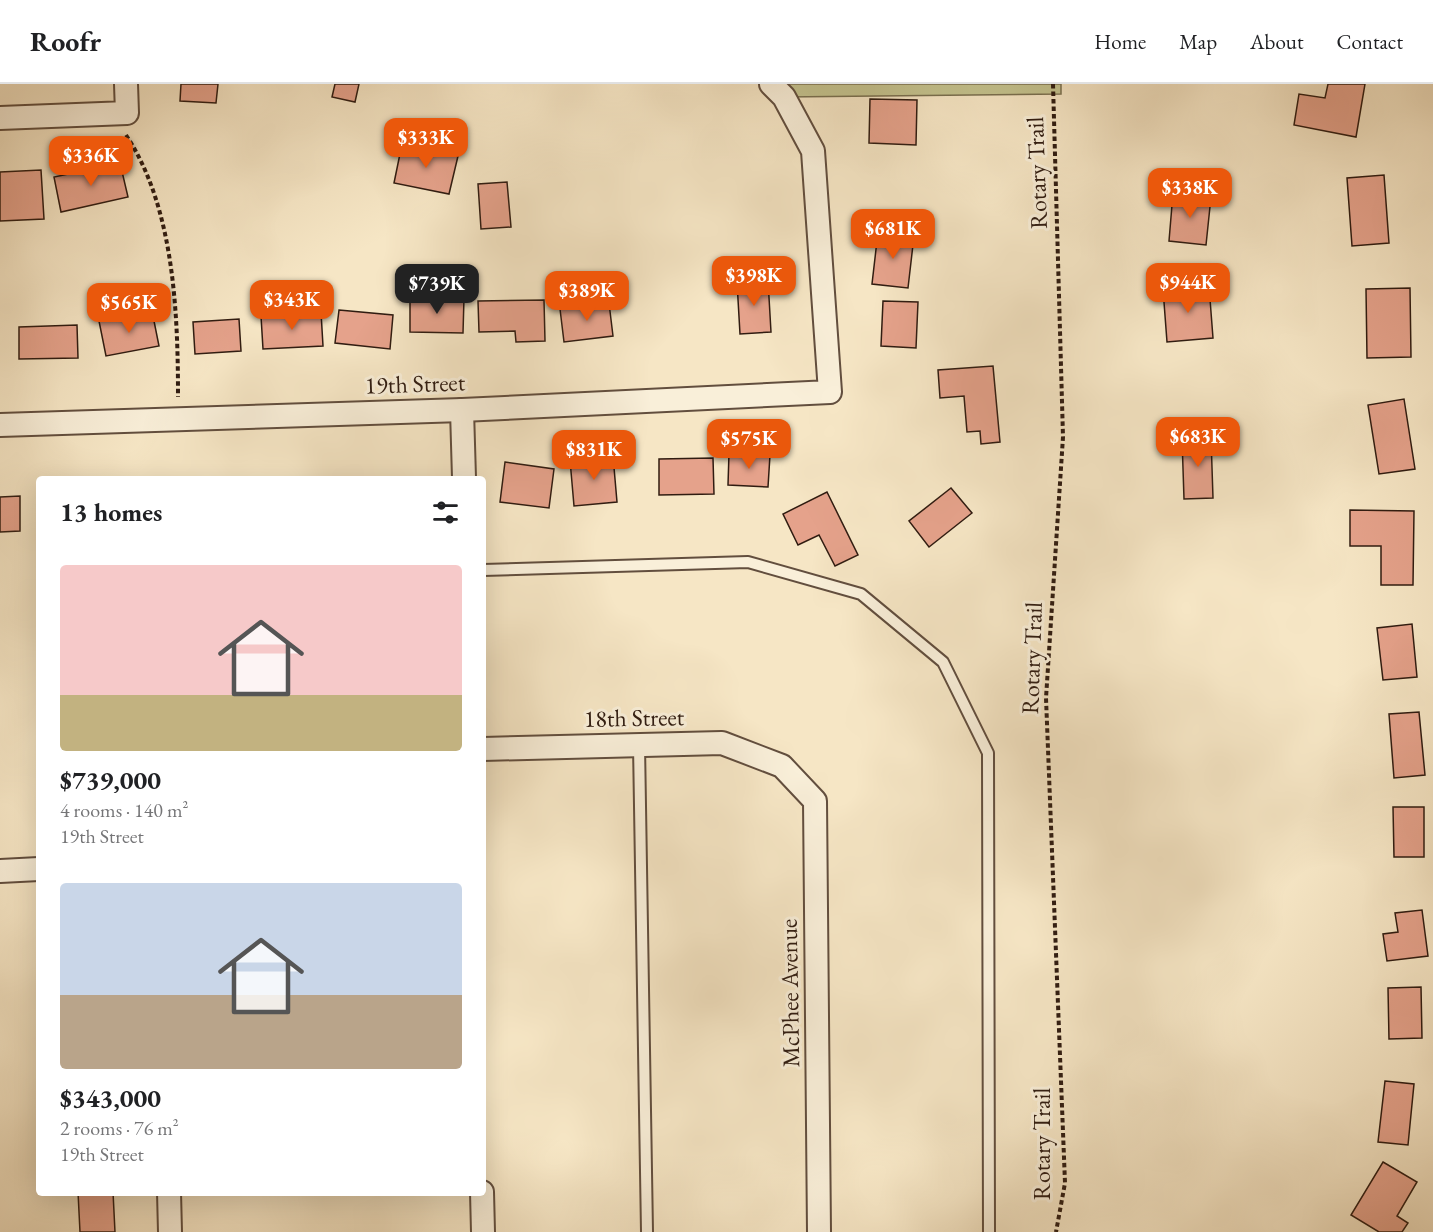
<!DOCTYPE html>
<html lang="en">
<head>
<meta charset="utf-8">
<style>
  body { margin:0; font-family:"EB Garamond",serif; background:#f6f6f6; color:#202124; height:100vh; display:flex; flex-direction:column; font-size:22px; white-space:nowrap }
  * { box-sizing:border-box; margin:0 }
  p { font-size:20px; color:#757577 }
  .icon { flex:none; width:33px; height:33px; fill:none; stroke:currentColor; stroke-width:2; stroke-linecap:round; stroke-linejoin:round }
  .map { position:relative; flex:1; overflow:hidden }
  .side { position:absolute; left:36px; top:392px; width:450px; height:720px; display:flex; flex-direction:column; background:#fff; border-radius:6px; box-shadow:0 6px 24px #0002 }
  .side>* { flex:none }
  .price { position:absolute; translate:-50% -51px; padding:0 14px; border-radius:12px; background:#ea580c; color:#fff; font-size:20px; line-height:39px; filter:drop-shadow(0 2px 3px #0008) }
  .price::after { content:''; position:absolute; left:50%; top:36px; width:18px; height:14px; margin-left:-9px; background:inherit; clip-path:polygon(0 0,100% 0,50% 100%) }
  .price.selected { background:#222; color:#fff }
  ul { padding:0; list-style:none }
  li { display:grid; align-content:center; gap:12px; height:318px; padding:0 24px }
  li span { display:grid; place-items:center; height:186px; border-radius:6px; color:#555 }
  li>.icon { margin-inline-start:auto }
  span .icon { width:108px; height:108px; fill:#fffc; stroke-width:1 }
  li b { font-size:26px }
  h2 { display:flex; justify-content:space-between; align-items:center; height:72px; padding:0 24px; font-size:26px }
  header { display:flex; align-items:center; gap:36px; box-sizing:border-box; height:84px; padding:0 30px; background:#fff; border-bottom:2px solid #e0e0e0 }
  header strong { font-size:28px }
  nav { display:flex; gap:33px; margin-inline-start:auto; font-size:21px }
  .map>svg:first-child { display:block }
  .green { fill:#c4c38f; stroke:#7a7050; stroke-width:1.5 }
  .building { fill:#e5a28b; stroke:#301c11; stroke-width:1.5 }
  .lines { fill:none; stroke-linecap:round; stroke-linejoin:round }
  .service-casing { stroke:#624e3e; stroke-width:14 }
  .minor-casing { stroke:#624e3e; stroke-width:26 }
  .path { stroke:#301c11; stroke-width:4; stroke-dasharray:4.5 3; stroke-linecap:butt }
  .service { stroke:#f9efd9; stroke-width:10 }
  .minor { stroke:#f9efd9; stroke-width:22 }
  .labels { text-anchor:middle; stroke-width:6; stroke-linejoin:round; paint-order:stroke }
  .street-label { font-size:24px; fill:#301c11; stroke:#f9efd9 }
</style>
</head>
<body>
<header>
<strong>Roofr</strong>
<nav><a>Home</a><a>Map</a><a>About</a><a>Contact</a></nav>
</header>
<div class="map">
<svg width="1433" height="1148" viewBox="0 0 1433 1148">
  <rect width="100%" height="100%" fill="#f6e6c5"/>
  <filter id="stains"><feTurbulence type="fractalNoise" baseFrequency=".00333" numOctaves="4"/><feColorMatrix values="0 0 0 0 .2 0 0 0 0 .09 0 0 0 0 .02 0 0 0 .5 -.17"/></filter>
  <radialGradient id="worn" r=".72"><stop offset=".6" stop-color="#630" stop-opacity="0"/><stop offset="1" stop-color="#630" stop-opacity=".3"/></radialGradient>
  <polygon class="green" points="771,0 1061,0 1061,10 784,13"/>
  <g class="building">
    <polygon points="181,0 218,0 216,19 180,17"/>
    <polygon points="335,0 359,0 355,18 332,13"/>
    <polygon points="1328,0 1365,0 1356,53 1294,41 1299,10 1325,14"/>
    <polygon points="870,15 917,16 916,61 869,59"/>
    <polygon points="402,60 458,72 449,110 394,99"/>
    <polygon points="120,79 128,113 61,128 54,93"/>
    <polygon points="41,86 44,135 0,137 0,88"/>
    <polygon points="1384,91 1389,159 1352,162 1347,94"/>
    <polygon points="507,98 511,143 481,145 478,100"/>
    <polygon points="1173,109 1211,113 1206,161 1169,157"/>
    <polygon points="878,148 914,152 908,204 872,200"/>
    <polygon points="768,196 771,248 740,250 737,198"/>
    <polygon points="1209,202 1213,254 1167,258 1163,205"/>
    <polygon points="1410,204 1411,273 1367,274 1366,205"/>
    <polygon points="410,213 464,214 463,249 410,248"/>
    <polygon points="544,216 545,257 516,258 515,247 479,248 478,217"/>
    <polygon points="883,217 918,218 916,264 881,262"/>
    <polygon points="609,219 613,252 564,258 560,225"/>
    <polygon points="339,226 393,231 390,265 335,259"/>
    <polygon points="152,227 159,262 106,272 99,237"/>
    <polygon points="321,228 323,262 263,265 261,232"/>
    <polygon points="239,235 241,267 195,270 193,238"/>
    <polygon points="77,241 78,274 19,275 19,243"/>
    <polygon points="993,282 1000,358 981,360 980,347 967,348 964,312 940,314 938,286"/>
    <polygon points="1404,315 1415,385 1379,390 1368,321"/>
    <polygon points="1211,353 1213,414 1184,415 1182,354"/>
    <polygon points="729,369 770,371 768,403 728,401"/>
    <polygon points="613,372 617,418 574,422 570,376"/>
    <polygon points="713,374 714,410 659,411 659,375"/>
    <polygon points="505,378 554,385 549,424 500,418"/>
    <polygon points="951,404 972,429 929,463 909,437"/>
    <polygon points="827,408 858,471 835,482 819,451 798,461 783,430"/>
    <polygon points="20,412 20,447 0,448 0,413"/>
    <polygon points="1350,426 1414,427 1413,501 1381,501 1381,462 1350,462"/>
    <polygon points="1412,540 1417,593 1383,596 1377,544"/>
    <polygon points="1419,628 1425,691 1394,694 1389,630"/>
    <polygon points="1393,723 1424,723 1424,773 1394,773"/>
    <polygon points="1422,826 1428,872 1387,877 1383,850 1398,848 1395,829"/>
    <polygon points="1421,903 1422,954 1389,955 1388,904"/>
    <polygon points="1385,997 1414,1000 1408,1061 1378,1058"/>
    <polygon points="1383,1078 1417,1098 1397,1132 1408,1139 1402,1148 1379,1148 1351,1131"/>
    <polygon points="78,1108 113,1108 115,1148 80,1148"/>
  </g>
  <g class="lines">
    <defs>
      <g id="service">
        <polyline points="483,486 748,478 861,510 943,578 988,669 989,1148"/>
        <polyline points="639,661 647,1148"/>
      </g>
      <g id="minor">
        <polyline points="0,34 127,29 126,0"/>
        <polyline points="462,326 464,394"/>
        <polyline points="0,341 462,326 830,308 813,67 784,13 771,0"/>
        <polyline points="483,665 722,659 782,682 815,717 819,1148"/>
        <polyline points="0,787 39,785"/>
        <polyline points="169,1108 170,1148"/>
        <polyline points="482,1108 483,1148"/>
      </g>
    </defs>
    <use href="#service" class="service-casing"/>
    <use href="#minor" class="minor-casing"/>
    <g class="path">
      <polyline points="1053,0 1063,353 1046,614 1065,1099 1056,1148"/>
      <path d="M126 51C174 123 178 228 178 313"/>
    </g>
    <use href="#service" class="service"/>
    <use href="#minor" class="minor"/>
  </g>
  <g class="labels">
    <g class="street-label">
      <text transform="translate(1037 89) rotate(-92)" y="8">Rotary Trail</text>
      <text transform="translate(415 300) rotate(-2)" y="8">19th Street</text>
      <text transform="translate(1032 574) rotate(-88)" y="8">Rotary Trail</text>
      <text transform="translate(634 634) rotate(-1)" y="8">18th Street</text>
      <text transform="translate(790 909) rotate(-91)" y="8">McPhee Avenue</text>
      <text transform="translate(1042 1060) rotate(-90)" y="8">Rotary Trail</text>
    </g>
  </g>
  <rect width="100%" height="100%" filter="url(#stains)"/>
  <rect width="100%" height="100%" fill="url(#worn)"/>
</svg>
<b class="price" style="left:426px;top:85px">$333K</b>
<b class="price" style="left:91px;top:103px">$336K</b>
<b class="price" style="left:1190px;top:135px">$338K</b>
<b class="price" style="left:893px;top:176px">$681K</b>
<b class="price" style="left:754px;top:223px">$398K</b>
<b class="price" style="left:1188px;top:230px">$944K</b>
<b class="price selected" style="left:437px;top:231px">$739K</b>
<b class="price" style="left:587px;top:238px">$389K</b>
<b class="price" style="left:292px;top:247px">$343K</b>
<b class="price" style="left:129px;top:250px">$565K</b>
<b class="price" style="left:1198px;top:384px">$683K</b>
<b class="price" style="left:749px;top:386px">$575K</b>
<b class="price" style="left:594px;top:397px">$831K</b>
<section class="side">
<h2>13 homes<svg class="icon" aria-label="filters" viewBox="0 0 24 24"><path d="M4 7h16M4 17h16"/><circle cx="9" cy="7" r="2"/><circle cx="15" cy="17" r="2"/></svg></h2>
<ul>
<li><span style="background:linear-gradient(#f6c9c9 70%,#c2b280 0)"><svg class="icon" aria-label="home" viewBox="0 0 24 24"><path d="M3 11l9-7 9 7M6 9v11h12V9"/></svg></span><div><b>$739,000</b><p>4 rooms · 140 m²</p><p>19th Street</p></div></li>
<li><span style="background:linear-gradient(#c9d6e8 60%,#b9a48a 0)"><svg class="icon" aria-label="home" viewBox="0 0 24 24"><path d="M3 11l9-7 9 7M6 9v11h12V9"/></svg></span><div><b>$343,000</b><p>2 rooms · 76 m²</p><p>19th Street</p></div></li>
</ul>
</section>
</div>
</body>
</html>
